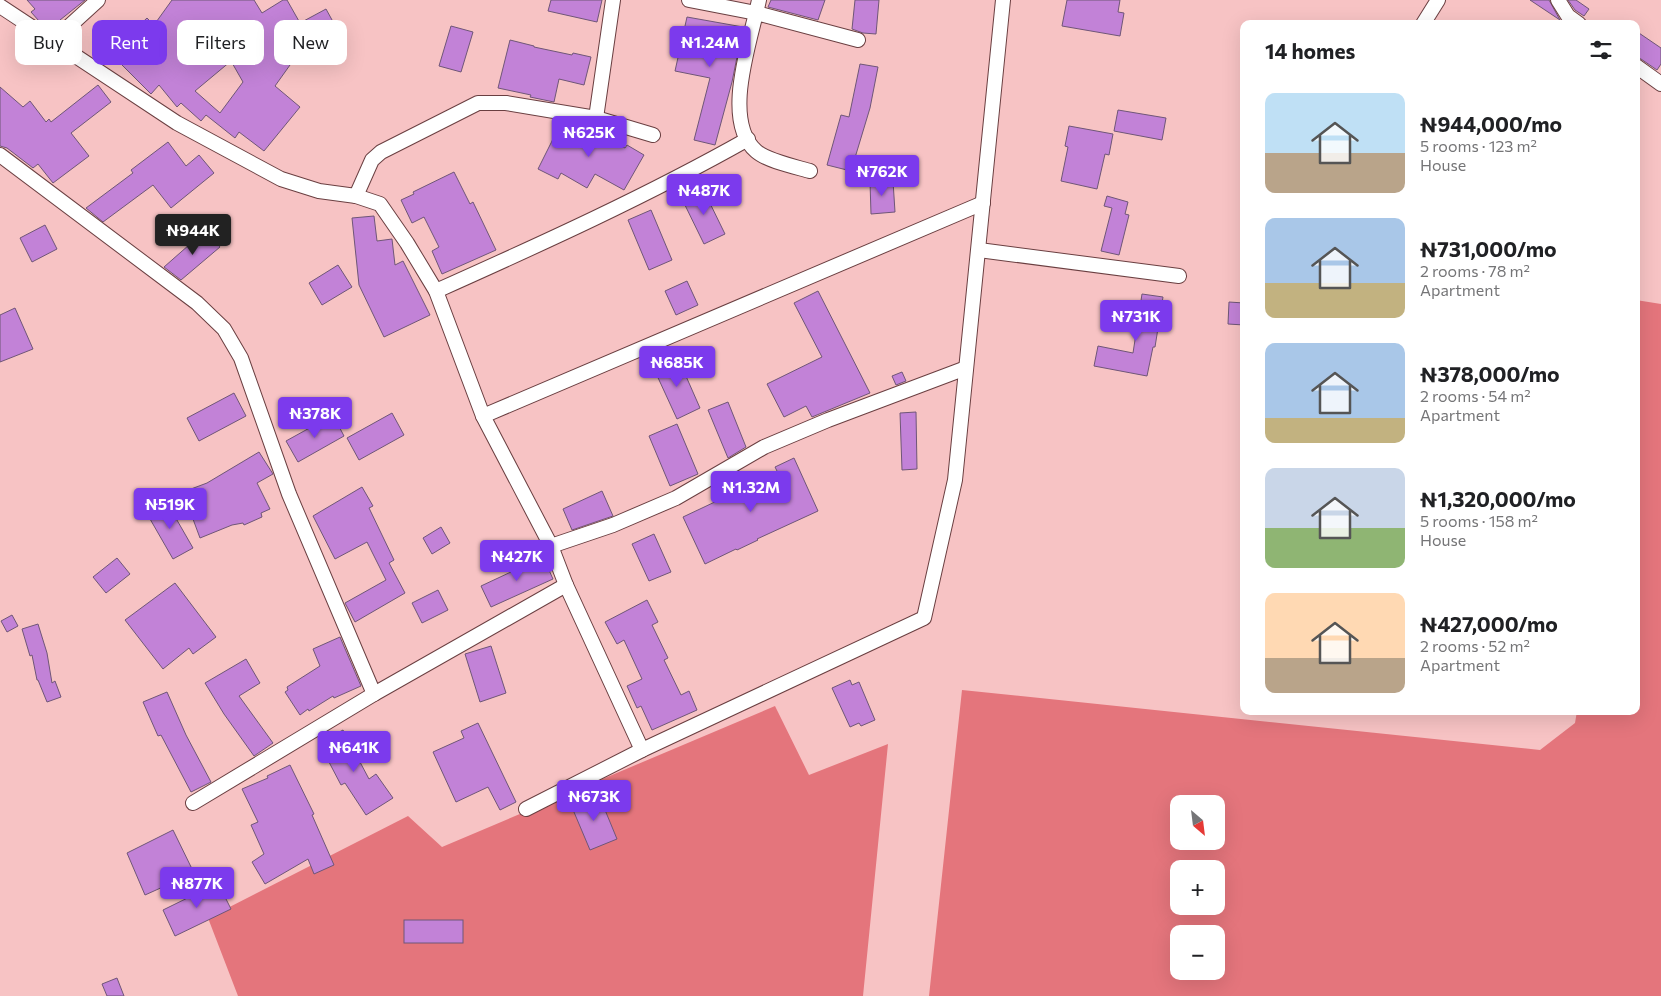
<!DOCTYPE html>
<html lang="en">
<head>
<meta charset="utf-8">
<style>
  body { margin:0; font-family:Commissioner,sans-serif; background:#f2f2f2; color:#202124; height:100vh; display:flex; flex-direction:column; font-size:19px; white-space:nowrap }
  * { box-sizing:border-box; margin:0 }
  p { font-size:16px; color:#757577 }
  .icon { flex:none; width:28px; height:28px; fill:none; stroke:currentColor; stroke-width:2; stroke-linecap:round; stroke-linejoin:round }
  .map { position:relative; flex:1; overflow:hidden }
  .side { position:absolute; left:1240px; top:20px; width:400px; height:695px; display:flex; flex-direction:column; background:#fff; border-radius:10px; box-shadow:0 5px 20px #0002 }
  .side>* { flex:none }
  .top-card { position:absolute; left:15px; top:20px; width:475px; height:45px; display:flex; gap:10px }
  .needle { width:32px; rotate:152deg }
  .tools { position:absolute; left:1170px; top:795px; display:grid; gap:10px }
  .tools a { display:grid; place-items:center; width:55px; height:55px; border-radius:10px; background:#fff; box-shadow:0 5px 20px #0002; font-size:25px }
  .price { position:absolute; translate:-50% -42px; padding:0 11px; border-radius:5px; background:#7c3aed; color:#fff; font-size:16px; line-height:32px; filter:drop-shadow(0 1px 2px #0008) }
  .price::after { content:''; position:absolute; left:50%; top:30px; width:15px; height:11px; margin-left:-8px; background:inherit; clip-path:polygon(0 0,100% 0,50% 100%) }
  .price.current { background:#222; color:#fff }
  ul { padding:0; list-style:none }
  li { display:flex; align-items:center; gap:15px; height:125px; padding:0 25px }
  li span { display:grid; place-items:center; flex:none; width:140px; height:100px; border-radius:10px; color:#555 }
  li>.icon { margin-inline-start:auto }
  span .icon { width:60px; height:60px; fill:#fffc; stroke-width:1 }
  li b { font-size:21px }
  h2 { display:flex; justify-content:space-between; align-items:center; height:60px; padding:0 25px; font-size:21px }
  .pill { padding:0 18px; border-radius:10px; background:#fff; box-shadow:0 5px 20px #0002; font-size:18px; line-height:45px }
  .pill.current { background:#7c3aed; color:#fff }
  .map>svg:first-child { display:block }
  .forest { fill:#e4757c; fill-rule:evenodd }
  .building { fill:#c282d7; stroke:#6f5677; fill-rule:evenodd }
  .lines { fill:none; stroke-linecap:round; stroke-linejoin:round }
  .minor-casing { stroke:#6a3f41; stroke-width:16 }
  .minor { stroke:#fff; stroke-width:14 }
</style>
</head>
<body>
<div class="map">
<svg width="1661" height="996" viewBox="0 0 1661 996">
  <rect width="100%" height="100%" fill="#f7c3c4"/>
  <g class="forest">
    <path d="M1636 300 1661 304V996H929L962 690 1540 750 1575 723 1577 711H1636ZM1179 804H1216V841H1179ZM1179 869H1216V906H1179ZM1179 934H1216V971H1179Z"/>
    <polygon points="775,706 809,775 888,744 863,996 238,996 208,918 408,816 442,847"/>
  </g>
  <g class="building">
    <polygon points="27,0 85,0 60,20 62,21 52,30 48,25 46,26 39,21 31,12 35,9"/>
    <path d="M172 0H254L262 13 283 0H287L300 23 326 9 337 29 281 59 290 65 275 86 300 107 264 151 239 132 235 138 206 115 201 121 181 103 177 107 159 85 151 94 110 53 147 18 154 25ZM231 61 243 82 220 113 195 91Z"/>
    <polygon points="551,0 602,0 597,22 548,11"/>
    <polygon points="771,0 825,0 818,20 768,7"/>
    <polygon points="855,0 879,0 876,34 863,33 852,29"/>
    <polygon points="1067,0 1120,0 1118,12 1124,13 1120,36 1062,26"/>
    <polygon points="1530,0 1549,0 1560,20"/>
    <polygon points="1568,0 1576,0 1589,9 1584,16 1575,10"/>
    <polygon points="687,17 743,27 732,82 715,145 694,140 710,78 675,71"/>
    <polygon points="451,26 473,32 461,72 439,66"/>
    <polygon points="1636,31 1661,48 1661,64 1657,70 1641,59 1636,57"/>
    <polygon points="510,40 534,46 534,47 572,55 573,53 591,57 584,85 559,79 554,102 530,97 531,95 498,88"/>
    <polygon points="860,64 878,67 870,108 851,171 827,165 841,115 849,117"/>
    <polygon points="98,85 111,102 71,133 89,156 53,183 38,164 33,168 7,148 0,146 0,87 23,107 30,101 46,122 49,119 51,122"/>
    <polygon points="1118,110 1166,118 1162,140 1114,131"/>
    <polygon points="561,123 587,136 590,130 625,148 627,145 644,155 624,190 595,174 587,188 561,173 558,179 538,169"/>
    <polygon points="1069,126 1113,134 1109,155 1105,154 1097,189 1061,181 1068,147 1065,146"/>
    <polygon points="168,142 186,166 199,155 214,173 171,208 153,185 103,222 86,208 133,173 131,170"/>
    <polygon points="454,172 470,204 473,202 496,250 442,274 432,251 439,247 424,217 412,223 401,200 414,194 413,192"/>
    <polygon points="893,181 895,212 871,214 870,182"/>
    <polygon points="703,189 725,234 704,244 682,199"/>
    <polygon points="1107,196 1128,202 1125,214 1129,215 1119,255 1101,251 1112,208 1104,206"/>
    <polygon points="651,210 672,260 649,270 628,220"/>
    <polygon points="374,216 377,241 392,239 395,265 403,261 430,315 384,337 359,285 352,218"/>
    <polygon points="45,225 57,249 32,262 20,238"/>
    <polygon points="206,230 220,247 181,280 164,267"/>
    <polygon points="338,265 352,287 322,305 309,283"/>
    <polygon points="687,281 698,305 676,315 665,291"/>
    <polygon points="818,291 870,393 812,417 806,406 784,417 767,384 822,357 794,303"/>
    <polygon points="1142,294 1163,297 1155,347 1153,347 1147,376 1094,366 1098,346 1133,353"/>
    <polygon points="1229,302 1244,303 1244,325 1228,324"/>
    <polygon points="15,308 33,349 0,362 0,315"/>
    <polygon points="678,358 700,408 677,419 654,369"/>
    <polygon points="902,372 906,381 896,385 892,376"/>
    <polygon points="234,393 246,416 199,441 187,418"/>
    <polygon points="728,402 746,447 728,458 708,410"/>
    <polygon points="916,412 917,469 902,470 900,413"/>
    <polygon points="392,413 404,435 359,460 347,438"/>
    <polygon points="333,415 344,436 298,462 286,441"/>
    <polygon points="677,424 698,474 670,486 649,436"/>
    <polygon points="259,452 273,474 257,483 270,509 261,513 262,517 244,525 243,523 232,525 200,538 183,492 207,483"/>
    <polygon points="794,458 818,511 757,539 758,540 737,550 736,549 705,564 683,517 736,492 736,493 779,475 775,467"/>
    <polygon points="362,487 373,506 369,508 394,560 389,563 405,593 355,622 345,603 386,580 367,542 335,559 313,516"/>
    <polygon points="602,491 613,516 572,530 563,509"/>
    <polygon points="166,501 193,548 173,559 146,512"/>
    <polygon points="441,527 450,543 432,554 423,538"/>
    <polygon points="654,534 671,572 649,581 632,544"/>
    <polygon points="543,557 553,579 491,607 481,586"/>
    <polygon points="117,558 130,574 106,593 93,577"/>
    <polygon points="175,583 216,637 193,654 189,648 163,669 125,620"/>
    <polygon points="438,590 448,610 422,623 412,603"/>
    <polygon points="647,600 658,622 652,625 668,658 664,660 681,695 689,691 697,710 652,730 641,706 637,708 627,686 642,679 624,640 617,644 605,622"/>
    <polygon points="12,615 18,626 7,632 1,621"/>
    <polygon points="38,624 47,653 52,683 55,681 61,697 47,702 38,680 37,680 32,655 30,656 22,629"/>
    <polygon points="340,637 361,686 334,698 333,696 309,711 308,709 300,715 285,692 288,690 287,687 320,666 313,649"/>
    <polygon points="491,646 506,693 480,702 465,654"/>
    <polygon points="246,659 260,683 239,696 273,743 254,756 224,714 205,683"/>
    <polygon points="850,680 852,685 859,682 875,720 861,726 859,723 850,727 832,688"/>
    <polygon points="167,692 186,735 211,782 191,792 161,735 158,736 143,702"/>
    <polygon points="478,723 516,802 500,810 488,787 456,802 433,752 464,738 461,731"/>
    <polygon points="343,730 369,779 376,774 393,798 366,815 345,783 341,785 319,743"/>
    <polygon points="290,765 314,814 312,815 334,865 314,874 308,859 265,884 252,862 264,854 251,825 258,822 242,789 268,778 267,776"/>
    <polygon points="598,793 617,839 590,850 571,805"/>
    <polygon points="173,830 194,873 145,895 127,853"/>
    <polygon points="218,883 231,909 175,936 163,910"/>
    <rect x="404" y="920" width="59" height="23"/>
    <polygon points="117,978 124,996 107,996 102,984"/>
  </g>
  <g class="lines">
    <defs>
      <g id="minor">
        <polyline points="689,0 756,13 858,40"/>
        <path d="M759 0C751 40 721 120 756 151 767 161 796 167 810 171"/>
        <polyline points="1558,0 1568,16 1579,24"/>
        <polyline points="0,6 177,123 281,179 319,191 356,196 380,204 407,243 436,291 483,416 551,546 566,585 642,750"/>
        <polyline points="1423,24 1438,0"/>
        <polyline points="53,41 98,0"/>
        <polyline points="1636,66 1661,84"/>
        <polyline points="596,118 613,0"/>
        <polyline points="0,155 197,303 224,329 241,358 289,494 374,694"/>
        <polyline points="356,196 372,160 381,152 478,103 506,103 596,118 653,135"/>
        <polyline points="979,250 1179,276"/>
        <path d="M436 291C541 244 647 196 748 139"/>
        <polyline points="483,416 983,203"/>
        <polyline points="551,546 613,525 676,498 764,447 828,420 966,368"/>
        <polyline points="193,803 374,694 566,585"/>
        <polyline points="526,809 642,750 924,618 955,480 1003,0"/>
      </g>
    </defs>
    <use href="#minor" class="minor-casing"/>
    <use href="#minor" class="minor"/>
  </g>
</svg>
<div class="tools">
<a><svg class="needle" viewBox="-14 -14 28 28"><path d="M0-13l5 13h-10z" fill="#e53935"/><path d="M0 13l5-13h-10z" fill="#757577"/></svg></a>
<a>+</a>
<a>−</a>
</div>
<b class="price" style="left:710px;top:68px">₦1.24M</b>
<b class="price" style="left:589px;top:158px">₦625K</b>
<b class="price" style="left:882px;top:197px">₦762K</b>
<b class="price" style="left:704px;top:216px">₦487K</b>
<b class="price current" style="left:193px;top:256px">₦944K</b>
<b class="price" style="left:1136px;top:342px">₦731K</b>
<b class="price" style="left:677px;top:388px">₦685K</b>
<b class="price" style="left:315px;top:439px">₦378K</b>
<b class="price" style="left:751px;top:513px">₦1.32M</b>
<b class="price" style="left:170px;top:530px">₦519K</b>
<b class="price" style="left:517px;top:582px">₦427K</b>
<b class="price" style="left:354px;top:773px">₦641K</b>
<b class="price" style="left:594px;top:822px">₦673K</b>
<b class="price" style="left:197px;top:909px">₦877K</b>
<div class="top-card">
<a class="pill">Buy</a>
<a class="pill current">Rent</a>
<a class="pill">Filters</a>
<a class="pill">New</a>
</div>
<section class="side">
<h2>14 homes<svg class="icon" aria-label="filters" viewBox="0 0 24 24"><path d="M4 7h16M4 17h16"/><circle cx="9" cy="7" r="2"/><circle cx="15" cy="17" r="2"/></svg></h2>
<ul>
<li><span style="background:linear-gradient(#bfe0f5 60%,#b9a48a 0)"><svg class="icon" aria-label="home" viewBox="0 0 24 24"><path d="M3 11l9-7 9 7M6 9v11h12V9"/></svg></span><div><b>₦944,000/mo</b><p>5 rooms · 123 m²</p><p>House</p></div></li>
<li><span style="background:linear-gradient(#a9c7e8 65%,#c2b280 0)"><svg class="icon" aria-label="home" viewBox="0 0 24 24"><path d="M3 11l9-7 9 7M6 9v11h12V9"/></svg></span><div><b>₦731,000/mo</b><p>2 rooms · 78 m²</p><p>Apartment</p></div></li>
<li><span style="background:linear-gradient(#a9c7e8 75%,#c2b280 0)"><svg class="icon" aria-label="home" viewBox="0 0 24 24"><path d="M3 11l9-7 9 7M6 9v11h12V9"/></svg></span><div><b>₦378,000/mo</b><p>2 rooms · 54 m²</p><p>Apartment</p></div></li>
<li><span style="background:linear-gradient(#c9d6e8 60%,#8fb573 0)"><svg class="icon" aria-label="home" viewBox="0 0 24 24"><path d="M3 11l9-7 9 7M6 9v11h12V9"/></svg></span><div><b>₦1,320,000/mo</b><p>5 rooms · 158 m²</p><p>House</p></div></li>
<li><span style="background:linear-gradient(#ffd9b3 65%,#b9a48a 0)"><svg class="icon" aria-label="home" viewBox="0 0 24 24"><path d="M3 11l9-7 9 7M6 9v11h12V9"/></svg></span><div><b>₦427,000/mo</b><p>2 rooms · 52 m²</p><p>Apartment</p></div></li>
</ul>
</section>
</div>
</body>
</html>
